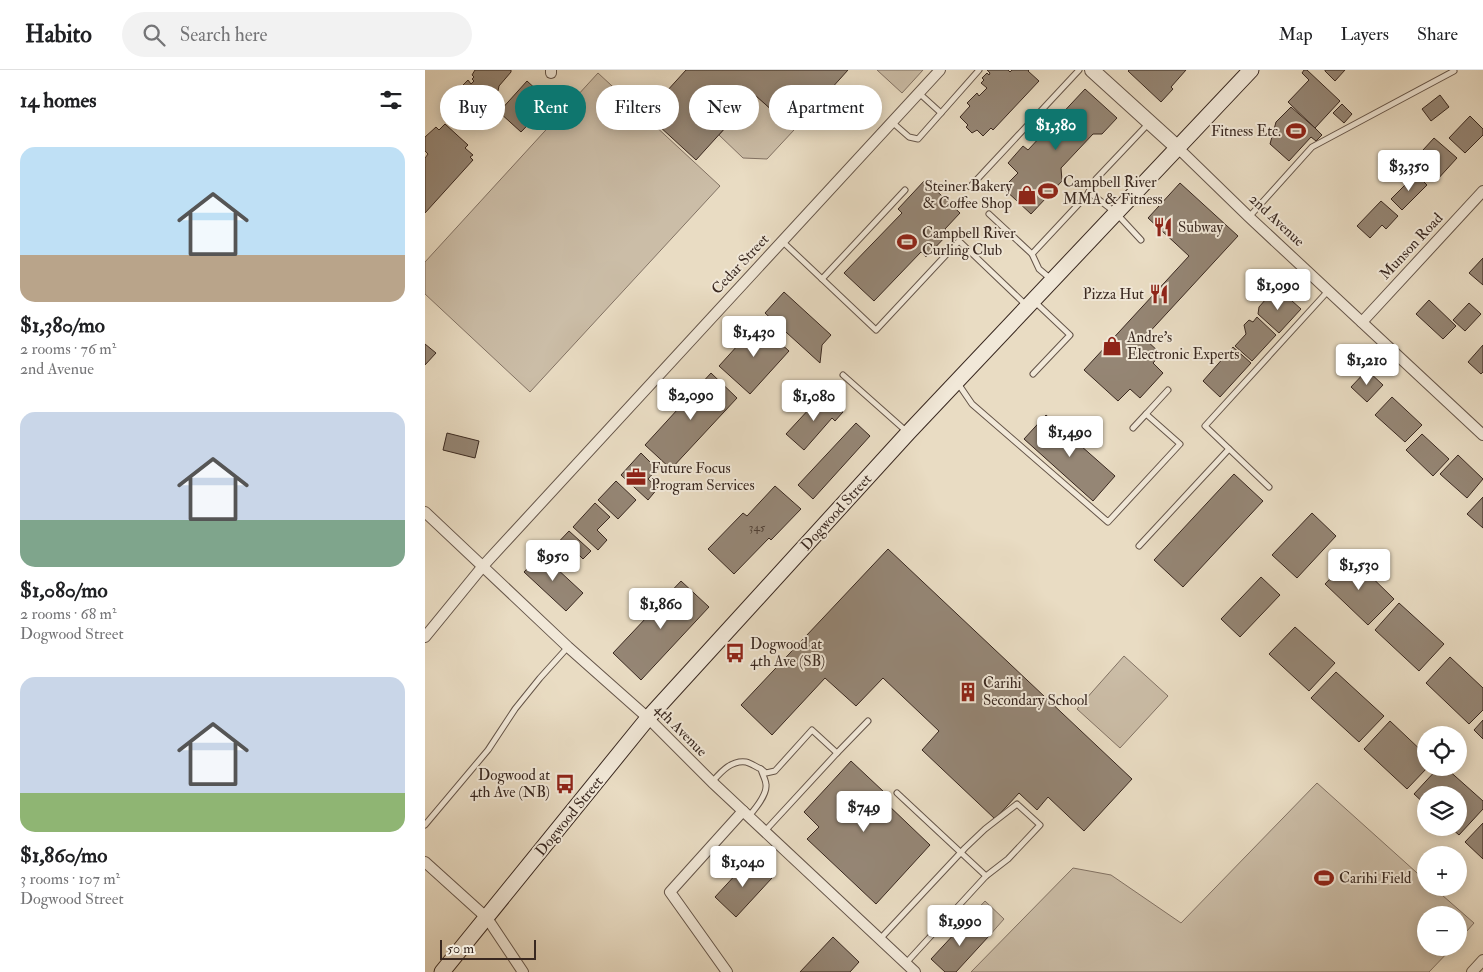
<!DOCTYPE html>
<html lang="en">
<head>
<meta charset="utf-8">
<style>
  body { margin:0; font-family:"IM FELL Double Pica",serif; background:#f2f2f2; color:#202124; height:100vh; display:flex; flex-direction:column; font-size:19px; white-space:nowrap }
  * { box-sizing:border-box; margin:0 }
  p { font-size:16px; color:#757577 }
  .icon { flex:none; width:28px; height:28px; fill:none; stroke:currentColor; stroke-width:2; stroke-linecap:round; stroke-linejoin:round }
  .map { position:relative; flex:1; overflow:hidden }
  .panel { display:flex; flex-direction:column; background:#fff; width:425px }
  .panel>* { flex:none }
  .guide { position:absolute; left:15px; top:15px; width:475px; height:45px; display:flex; gap:10px }
  .buttons { position:absolute; left:992px; top:656px; display:grid; gap:10px }
  .buttons a { display:grid; place-items:center; width:50px; height:50px; border-radius:50%; background:#fff; box-shadow:0 2px 12px #0003; font-size:25px }
  .scale { position:absolute; left:15px; bottom:12px; width:96px; box-sizing:border-box; padding-left:5px; border:2px solid #392820; border-top:0; font-size:14px; line-height:18px; white-space:nowrap; color:#392820; -webkit-text-stroke:4px #f1e8d8; paint-order:stroke }
  .price { position:absolute; translate:-50% -42px; padding:0 11px; border-radius:5px; background:#fff; color:#222; font-size:16px; line-height:32px; filter:drop-shadow(0 1px 2px #0008) }
  .price::after { content:''; position:absolute; left:50%; top:30px; width:15px; height:11px; margin-left:-8px; background:inherit; clip-path:polygon(0 0,100% 0,50% 100%) }
  .price.current { background:#0f766e; color:#fff }
  ul { padding:0; list-style:none }
  li { display:grid; align-content:center; gap:10px; height:265px; padding:0 20px }
  li span { display:grid; place-items:center; height:155px; border-radius:15px; color:#555 }
  li>.icon { margin-inline-start:auto }
  span .icon { width:90px; height:90px; fill:#fffc; stroke-width:1 }
  li b { font-size:21px }
  h2 { display:flex; justify-content:space-between; align-items:center; height:60px; padding:0 20px; font-size:21px }
  .pill { padding:0 18px; border-radius:22px; background:#fff; box-shadow:0 2px 12px #0003; font-size:18px; line-height:45px }
  .pill.current { background:#0f766e; color:#fff }
  header { display:flex; align-items:center; gap:30px; box-sizing:border-box; height:70px; padding:0 25px; background:#fff; border-bottom:1px solid #e0e0e0 }
  header strong { font-size:24px }
  nav { display:flex; gap:28px; margin-inline-start:auto; font-size:18px }
  .search { width:350px; height:45px; background:#f2f2f2; display:flex; align-items:center; gap:12px; box-sizing:border-box; padding:0 18px; border-radius:28px; color:#757577; font-size:19px }
  main { display:flex; flex:1; min-height:0 }
  .map>svg:first-child { display:block }
  .green { fill:#cbbda7; stroke:#827264 }
  .building { fill:#958675; stroke:#392820 }
  .lines { fill:none; stroke-linecap:round; stroke-linejoin:round }
  .service-casing { stroke:#655549; stroke-width:7 }
  .minor-casing { stroke:#655549; stroke-width:12 }
  .tertiary-casing { stroke:#655549; stroke-width:16 }
  .secondary-casing { stroke:#392820; stroke-width:17 }
  .service { stroke:#f1e8d8; stroke-width:5 }
  .minor { stroke:#f1e8d8; stroke-width:10 }
  .tertiary { stroke:#f1e8d8; stroke-width:14 }
  .secondary { stroke:#f1e8d8; stroke-width:15 }
  .labels { text-anchor:middle; stroke-width:4; stroke-linejoin:round; paint-order:stroke }
  .number-label { font-size:12px; fill:#504035 }
  .poi-label { font-size:15px; fill:#392820; stroke:#f1e8d8; text-anchor:start }
  .street-label { font-size:15px; fill:#392820; stroke:#f1e8d8 }
</style>
</head>
<body>
<header>
<strong>Habito</strong>
<div class="search"><svg class="icon" aria-label="search" viewBox="0 0 24 24"><circle cx="10" cy="10" r="6"/><path d="M15 15l6 6"/></svg>Search here</div>
<nav><a>Map</a><a>Layers</a><a>Share</a></nav>
</header>
<main>
<section class="panel">
<h2>14 homes<svg class="icon" aria-label="filters" viewBox="0 0 24 24"><path d="M4 7h16M4 17h16"/><circle cx="9" cy="7" r="2"/><circle cx="15" cy="17" r="2"/></svg></h2>
<ul>
<li><span style="background:linear-gradient(#bfe0f5 70%,#b9a48a 0)"><svg class="icon" aria-label="home" viewBox="0 0 24 24"><path d="M3 11l9-7 9 7M6 9v11h12V9"/></svg></span><div><b>$1,380/mo</b><p>2 rooms · 76 m²</p><p>2nd Avenue</p></div></li>
<li><span style="background:linear-gradient(#c9d6e8 70%,#7fa58c 0)"><svg class="icon" aria-label="home" viewBox="0 0 24 24"><path d="M3 11l9-7 9 7M6 9v11h12V9"/></svg></span><div><b>$1,080/mo</b><p>2 rooms · 68 m²</p><p>Dogwood Street</p></div></li>
<li><span style="background:linear-gradient(#c9d6e8 75%,#8fb573 0)"><svg class="icon" aria-label="home" viewBox="0 0 24 24"><path d="M3 11l9-7 9 7M6 9v11h12V9"/></svg></span><div><b>$1,860/mo</b><p>3 rooms · 107 m²</p><p>Dogwood Street</p></div></li>
</ul>
</section>
<div class="map">
<svg width="1058" height="902" viewBox="0 0 1058 902">
  <rect width="100%" height="100%" fill="#e9dcc3"/>
  <filter id="stains"><feTurbulence type="fractalNoise" baseFrequency=".004" numOctaves="4"/><feColorMatrix values="0 0 0 0 .2 0 0 0 0 .09 0 0 0 0 .02 0 0 0 .5 -.17"/></filter>
  <radialGradient id="worn" r=".72"><stop offset=".6" stop-color="#630" stop-opacity="0"/><stop offset="1" stop-color="#630" stop-opacity=".3"/></radialGradient>
  <g class="green">
    <polygon points="452,0 498,0 477,23"/>
    <polygon points="173,3 295,116 105,322 0,224 0,192"/>
    <polygon points="330,25 369,60 342,89 318,88 294,65"/>
    <polygon points="699,586 743,626 695,678 652,639"/>
    <polygon points="892,713 1001,811 1001,818 1009,818 1049,853 1034,870 1034,845 1001,845 1001,878 1027,878 1004,902 546,902 648,798 686,805 756,853"/>
    <polygon points="560,831 579,849 564,866 545,847"/>
  </g>
  <g class="building">
    <polygon points="50,0 86,0 86,2 74,16 73,21 64,31 66,34 59,42 57,39 52,44 43,36 34,39 29,28 34,26 39,20 36,17 43,10 46,14 49,11 47,9 49,7 47,5"/>
    <polygon points="261,0 423,0 369,60 330,25 271,90 221,44"/>
    <polygon points="562,0 583,0 585,2 587,0 604,0 603,1 614,11 568,60 566,58 558,66 552,60 547,63 541,57 543,55 535,47 545,36 542,33 552,23 554,26 562,18 556,13 559,10 557,8 562,3 564,5 565,3"/>
    <polygon points="704,0 761,0 746,17 748,19 736,32 703,1"/>
    <polygon points="879,0 882,0 915,31 890,58 863,32 884,10 877,3"/>
    <polygon points="900,0 920,0 910,11 900,1"/>
    <polygon points="102,11 125,32 96,62 74,42"/>
    <polygon points="660,19 692,48 677,64 668,64 636,98 637,111 606,144 578,118 593,103 583,93 598,76 603,80"/>
    <polygon points="1015,25 1024,37 1006,51 997,39"/>
    <polygon points="917,34 927,44 919,53 908,43"/>
    <polygon points="866,37 890,58 897,65 891,71 886,67 864,91 845,74 851,52"/>
    <polygon points="1045,46 1058,59 1058,65 1040,83 1024,68"/>
    <polygon points="20,54 43,75 40,78 48,85 45,87 48,90 0,143 0,88 3,84 0,81 0,67 11,57 14,60"/>
    <polygon points="1009,68 1032,88 1011,111 998,99 1007,89 998,80"/>
    <polygon points="991,104 1002,115 977,140 966,129"/>
    <polygon points="500,110 535,143 520,159 524,163 501,187 496,182 449,231 419,203 477,143 473,139"/>
    <polygon points="755,113 813,166 719,268 736,284 728,293 738,303 715,328 705,319 693,331 659,300 764,186 723,148"/>
    <polygon points="956,131 973,146 961,159 957,155 945,168 932,156"/>
    <polygon points="1058,188 1058,215 1044,203"/>
    <polygon points="359,222 406,265 397,275 395,293 340,243"/>
    <polygon points="857,222 876,239 854,263 833,244 834,237 841,229 843,231 849,224 853,227"/>
    <polygon points="1004,230 1031,256 1018,269 991,244"/>
    <polygon points="1044,233 1056,244 1040,261 1028,250"/>
    <polygon points="832,247 851,265 827,291 810,276 821,264 819,255 824,250 828,252"/>
    <polygon points="333,253 364,281 325,324 294,296"/>
    <polygon points="0,274 11,283 0,295"/>
    <polygon points="1058,275 1058,302 1056,304 1043,292"/>
    <polygon points="808,277 826,293 795,327 778,311"/>
    <polygon points="942,300 958,315 942,332 926,317"/>
    <polygon points="286,303 312,328 246,399 220,375"/>
    <polygon points="398,324 418,342 410,351 407,348 379,380 361,364"/>
    <polygon points="967,327 997,355 980,372 950,345"/>
    <polygon points="621,345 690,406 668,431 599,369"/>
    <polygon points="431,353 445,366 388,429 373,415"/>
    <polygon points="22,363 54,371 50,388 18,380"/>
    <polygon points="997,364 1024,389 1008,406 981,380"/>
    <polygon points="216,383 232,399 223,409 233,418 223,430 196,405"/>
    <polygon points="1033,385 1058,409 1042,428 1015,404"/>
    <polygon points="809,404 838,431 758,517 729,490"/>
    <polygon points="191,411 211,430 193,449 173,430"/>
    <polygon points="350,416 376,439 346,470 344,468 309,504 283,479 318,443 322,446"/>
    <polygon points="1058,427 1058,458 1042,444"/>
    <polygon points="170,433 185,447 172,460 182,470 173,480 148,457"/>
    <polygon points="887,443 911,466 872,508 847,485"/>
    <polygon points="144,461 166,481 158,489 153,484 141,496 125,481"/>
    <polygon points="463,479 707,709 659,761 623,727 612,740 594,723 570,749 497,680 514,661 458,608 431,636 400,608 347,665 316,635"/>
    <polygon points="116,484 158,523 141,541 99,502"/>
    <polygon points="926,487 969,529 943,555 900,514"/>
    <polygon points="836,507 855,525 815,567 796,549"/>
    <polygon points="256,511 284,537 216,610 188,583"/>
    <polygon points="974,533 1019,574 994,601 950,560"/>
    <polygon points="870,557 910,593 884,621 844,584"/>
    <polygon points="1025,587 1058,618 1058,640 1044,654 1001,613"/>
    <polygon points="911,602 959,646 934,672 886,628"/>
    <polygon points="1058,650 1058,669 1049,660"/>
    <polygon points="965,651 1001,685 1001,698 1002,698 982,719 939,679"/>
    <polygon points="426,691 459,722 461,733 505,775 451,834 382,769 394,757 379,742"/>
    <polygon points="1013,698 1021,698 1058,731 1058,739 1034,765 1026,758 1034,758 1034,725 1001,725 1001,735 989,724"/>
    <polygon points="1058,753 1058,789 1040,772"/>
    <polygon points="326,788 347,808 311,847 290,827"/>
    <polygon points="545,847 564,866 531,902 520,902 506,889"/>
    <polygon points="408,867 434,892 425,902 375,902"/>
  </g>
  <g class="lines">
    <defs>
      <g id="service">
        <polyline points="516,43 554,0"/>
        <polyline points="467,52 484,67 493,69 516,43 494,23"/>
        <polyline points="545,117 654,0"/>
        <polyline points="664,122 691,143 716,170"/>
        <polyline points="564,144 607,184 662,125 671,109 724,53"/>
        <polyline points="824,147 887,77 1029,1"/>
        <polyline points="358,172 451,260 534,171 602,236"/>
        <polyline points="607,184 614,199 627,210"/>
        <polyline points="397,209 480,120"/>
        <polyline points="608,304 645,265 609,231"/>
        <polyline points="418,305 481,361"/>
        <polyline points="532,312 547,334 683,452 755,374 721,344 708,358"/>
        <polyline points="721,344 743,320"/>
        <polyline points="844,417 780,356 903,221"/>
        <polyline points="714,476 804,379"/>
        <polyline points="412,683 443,651"/>
        <polyline points="336,699 341,703 350,701 387,660 412,683 340,761"/>
        <path d="M287 712C296 702 306 690 321 692 326 693 331 697 336 699 337 704 341 710 341 715 342 725 330 739 324 746"/>
        <polyline points="472,723 561,806 481,893"/>
        <polyline points="0,755 63,680 90,639 115,608 143,577"/>
        <polyline points="455,869 540,778 560,759 592,734 615,755 583,789 561,806"/>
      </g>
      <g id="minor">
        <polyline points="126,0 126,3"/>
        <polyline points="753,78 824,147 1058,365"/>
        <polyline points="937,252 1058,121"/>
        <polyline points="0,442 143,577 223,648 287,712 490,902"/>
        <polyline points="0,567 58,496 515,0"/>
        <polyline points="0,792 62,848 98,902"/>
        <polyline points="302,902 245,822 318,741"/>
        <polyline points="1047,902 1058,890"/>
      </g>
      <polyline id="tertiary" points="667,0 753,78"/>
      <polyline id="secondary" points="17,902 223,648 483,363 826,0"/>
    </defs>
    <use href="#service" class="service-casing"/>
    <use href="#minor" class="minor-casing"/>
    <use href="#tertiary" class="tertiary-casing"/>
    <use href="#secondary" class="secondary-casing"/>
    <use href="#service" class="service"/>
    <use href="#minor" class="minor"/>
    <use href="#tertiary" class="tertiary"/>
    <use href="#secondary" class="secondary"/>
  </g>
  <defs>
    <symbol id="stadium-bare" viewBox="-9 -9 18 18"><path d="M0-5a6.5 5 0 1 0 0 10a6.5 5 0 1 0 0-10ZM-3.5-1.8h7v3.6h-7Z" fill="#8f2418" stroke="#f1e8d8" stroke-width="2.5" paint-order="stroke"/></symbol>
    <symbol id="shop-bare" viewBox="-9 -9 18 18"><path d="M-5-2.5h2.3a2.7 3.5 0 0 1 5.4 0H5L5.5 6h-11ZM-1.5-2.5h3a1.5 2.3 0 0 0-3 0Z" fill="#8f2418" stroke="#f1e8d8" stroke-width="2.5" paint-order="stroke"/></symbol>
    <symbol id="restaurant-bare" viewBox="-9 -9 18 18"><path d="M-5-6h1v4h1v-4h1v4h1v-4h1v5L-1.5 .5V6h-2V.5L-5-1ZM5-6V6H3V1.5H1.5Q1.5-4 5-6Z" fill="#8f2418" stroke="#f1e8d8" stroke-width="2.5" paint-order="stroke"/></symbol>
    <symbol id="office-bare" viewBox="-9 -9 18 18"><path d="M-6-3h4V-5.5h4V-3h4V5H-6ZM-1-4.5V-3h2v-1.5ZM-6 0V1H6V0Z" fill="#8f2418" stroke="#f1e8d8" stroke-width="2.5" paint-order="stroke"/></symbol>
    <symbol id="bus-bare" viewBox="-9 -9 18 18"><path d="M-5-6H5V4H4V6H2V4H-2V6H-4V4H-5ZM-3.5-4V0h7V-4ZM-3.5 1.2v1.5H-2V1.2ZM2 1.2v1.5H3.5V1.2Z" fill="#8f2418" stroke="#f1e8d8" stroke-width="2.5" paint-order="stroke"/></symbol>
    <symbol id="building-bare" viewBox="-9 -9 18 18"><path d="M-4-6H4V6H1V3H-1V6H-4ZM-2.5-4.3h1.7v1.8h-1.7ZM.8-4.3h1.7v1.8H.8ZM-2.5-1h1.7V.8h-1.7ZM.8-1h1.7V.8H.8Z" fill="#8f2418" stroke="#f1e8d8" stroke-width="2.5" paint-order="stroke"/></symbol>
  </defs>
  <g fill-rule="evenodd">
    <use href="#stadium-bare" x="857" y="47" width="28" height="28"/>
    <use href="#stadium-bare" x="609" y="107" width="28" height="28"/>
    <use href="#shop-bare" x="588" y="111" width="28" height="28"/>
    <use href="#restaurant-bare" x="724" y="143" width="28" height="28"/>
    <use href="#stadium-bare" x="468" y="158" width="28" height="28"/>
    <use href="#restaurant-bare" x="720" y="210" width="28" height="28"/>
    <use href="#shop-bare" x="673" y="262" width="28" height="28"/>
    <use href="#office-bare" x="197" y="393" width="28" height="28"/>
    <use href="#bus-bare" x="296" y="569" width="28" height="28"/>
    <use href="#building-bare" x="529" y="608" width="28" height="28"/>
    <use href="#bus-bare" x="126" y="700" width="28" height="28"/>
    <use href="#stadium-bare" x="885" y="794" width="28" height="28"/>
  </g>
  <g class="labels">
    <g class="number-label">
      <text x="332" y="461">345</text>
    </g>
    <g class="poi-label">
      <text x="856" y="66" text-anchor="end">Fitness Etc.</text>
      <text x="638" y="117">Campbell River<tspan x="638" dy="17">MMA &amp; Fitness</tspan></text>
      <text x="587" y="121" text-anchor="end">Steiner Bakery<tspan x="587" dy="17">&amp; Coffee Shop</tspan></text>
      <text x="753" y="162">Subway</text>
      <text x="497" y="168">Campbell River<tspan x="497" dy="17">Curling Club</tspan></text>
      <text x="719" y="229" text-anchor="end">Pizza Hut</text>
      <text x="702" y="272">Andre's<tspan x="702" dy="17">Electronic Experts</tspan></text>
      <text x="226" y="403">Future Focus<tspan x="226" dy="17">Program Services</tspan></text>
      <text x="325" y="579">Dogwood at<tspan x="325" dy="17">4th Ave (SB)</tspan></text>
      <text x="558" y="618">Carihi<tspan x="558" dy="17">Secondary School</tspan></text>
      <text x="125" y="710" text-anchor="end">Dogwood at<tspan x="125" dy="17">4th Ave (NB)</tspan></text>
      <text x="914" y="813">Carihi Field</text>
    </g>
    <g class="street-label">
      <text transform="translate(852 150) rotate(43)" y="5">2nd Avenue</text>
      <text transform="translate(986 176) rotate(-47)" y="5">Munson Road</text>
      <text transform="translate(315 194) rotate(-47)" y="5">Cedar Street</text>
      <text transform="translate(411 442) rotate(-48)" y="5">Dogwood Street</text>
      <text transform="translate(256 660) rotate(45)" y="5">4th Avenue</text>
      <text transform="translate(144 746) rotate(-51)" y="5">Dogwood Street</text>
    </g>
  </g>
  <rect width="100%" height="100%" filter="url(#stains)"/>
  <rect width="100%" height="100%" fill="url(#worn)"/>
</svg>
<div class="buttons">
<a><svg class="icon" aria-label="locate" viewBox="0 0 24 24"><circle cx="12" cy="12" r="6"/><path d="M12 2v4M12 18v4M2 12h4M18 12h4"/></svg></a>
<a><svg class="icon" aria-label="layers" viewBox="0 0 24 24"><path d="M12 4l9 5-9 5-9-5zM3 14l9 5 9-5"/></svg></a>
<a>+</a>
<a>−</a>
</div>
<div class="scale">50 m</div>
<b class="price current" style="left:631px;top:81px">$1,380</b>
<b class="price" style="left:984px;top:122px">$3,350</b>
<b class="price" style="left:853px;top:241px">$1,090</b>
<b class="price" style="left:329px;top:288px">$1,430</b>
<b class="price" style="left:942px;top:316px">$1,210</b>
<b class="price" style="left:266px;top:351px">$2,090</b>
<b class="price" style="left:389px;top:352px">$1,080</b>
<b class="price" style="left:645px;top:388px">$1,490</b>
<b class="price" style="left:128px;top:512px">$950</b>
<b class="price" style="left:934px;top:521px">$1,530</b>
<b class="price" style="left:236px;top:560px">$1,860</b>
<b class="price" style="left:439px;top:763px">$749</b>
<b class="price" style="left:318px;top:818px">$1,040</b>
<b class="price" style="left:535px;top:877px">$1,990</b>
<div class="guide">
<a class="pill">Buy</a>
<a class="pill current">Rent</a>
<a class="pill">Filters</a>
<a class="pill">New</a>
<a class="pill">Apartment</a>
</div>
</div>
</main>
</body>
</html>
